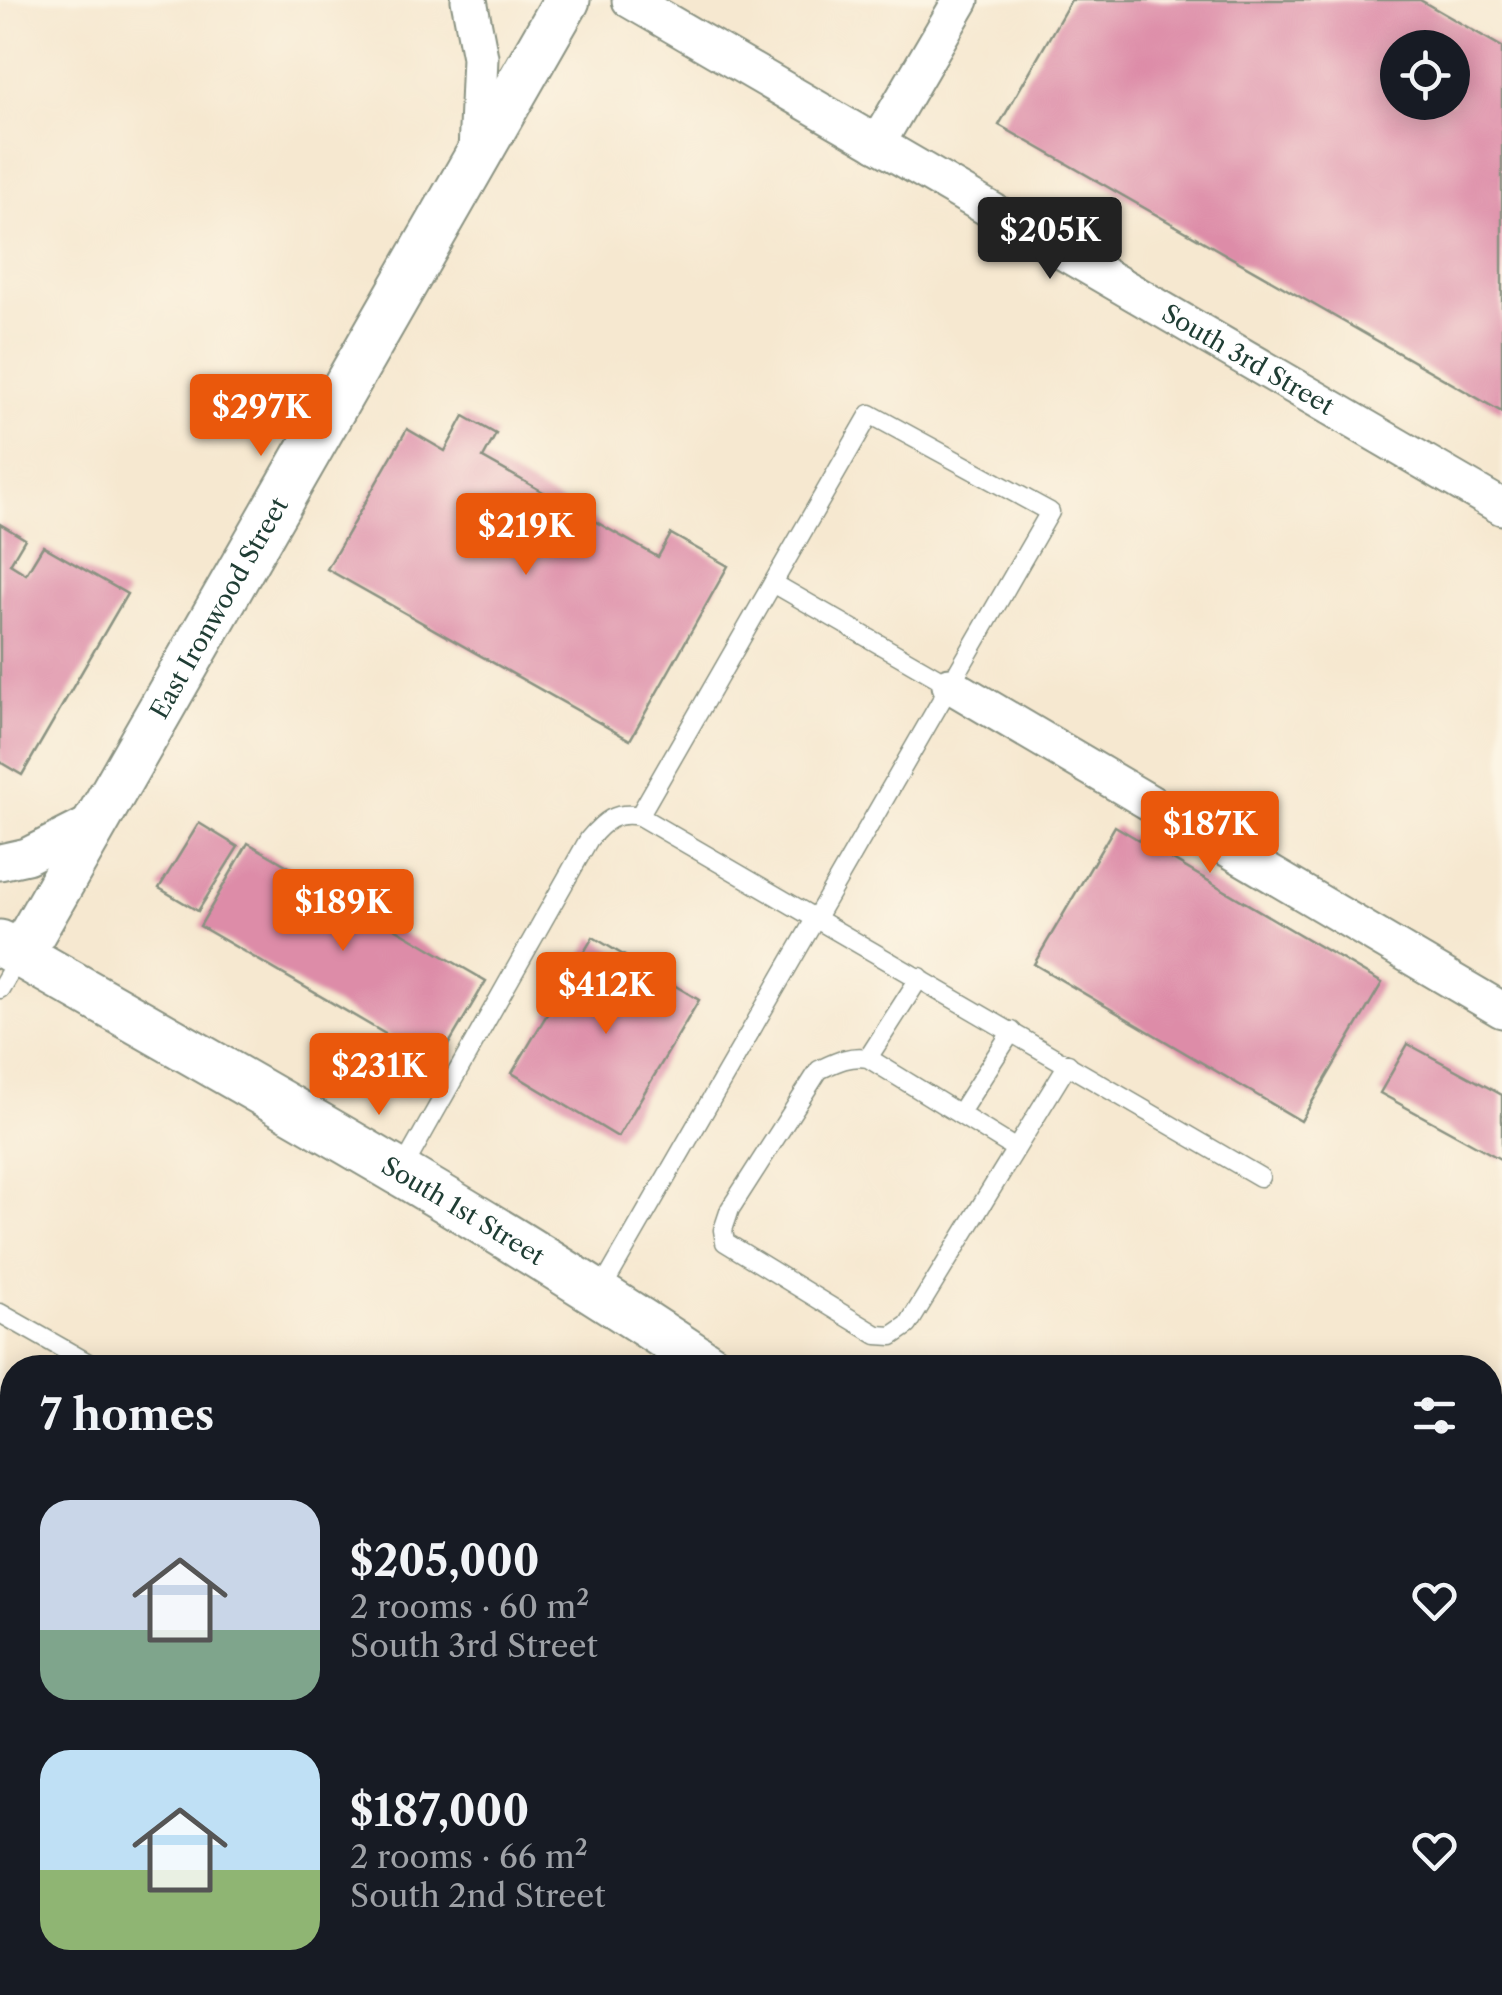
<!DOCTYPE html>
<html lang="en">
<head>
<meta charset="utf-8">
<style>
  body { margin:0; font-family:"Libre Caslon Text",serif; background:#242831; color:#f1f3f6; height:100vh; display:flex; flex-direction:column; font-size:38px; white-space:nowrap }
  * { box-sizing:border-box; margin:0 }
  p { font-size:32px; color:#9ea1a6 }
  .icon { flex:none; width:55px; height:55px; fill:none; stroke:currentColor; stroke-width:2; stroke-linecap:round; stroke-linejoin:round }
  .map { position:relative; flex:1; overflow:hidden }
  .drawer { position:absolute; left:0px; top:1355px; width:1502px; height:640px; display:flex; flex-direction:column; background:#171b24; border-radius:40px 40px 0 0; box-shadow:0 5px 25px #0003 }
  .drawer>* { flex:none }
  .buttons { position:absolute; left:1380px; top:30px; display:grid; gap:20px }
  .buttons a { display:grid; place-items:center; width:90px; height:90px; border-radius:50%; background:#171b24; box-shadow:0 5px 25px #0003; font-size:50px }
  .price { position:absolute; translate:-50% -85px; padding:0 22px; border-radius:10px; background:#ea580c; color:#fff; font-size:32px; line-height:65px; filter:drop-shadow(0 2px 5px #0008) }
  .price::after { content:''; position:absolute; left:50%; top:60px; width:30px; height:22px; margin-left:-15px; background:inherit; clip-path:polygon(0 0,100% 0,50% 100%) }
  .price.on { background:#222; color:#fff }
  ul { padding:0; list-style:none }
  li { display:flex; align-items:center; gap:30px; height:250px; padding:0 40px }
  li span { display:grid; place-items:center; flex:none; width:280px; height:200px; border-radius:30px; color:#555 }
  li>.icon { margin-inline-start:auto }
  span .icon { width:120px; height:120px; fill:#fffc; stroke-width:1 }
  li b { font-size:42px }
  h2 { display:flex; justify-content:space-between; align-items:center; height:120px; padding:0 40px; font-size:42px }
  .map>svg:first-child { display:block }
  .building { fill:#dd8ca8; fill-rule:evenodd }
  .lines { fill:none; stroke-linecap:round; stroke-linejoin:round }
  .service-casing { stroke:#8a9282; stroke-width:21 }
  .minor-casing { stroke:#8a9282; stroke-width:39 }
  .tertiary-casing { stroke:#8a9282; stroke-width:49 }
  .service { stroke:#fff; stroke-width:18 }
  .minor { stroke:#fff; stroke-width:35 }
  .tertiary { stroke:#fff; stroke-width:45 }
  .labels { text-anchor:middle; stroke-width:8; stroke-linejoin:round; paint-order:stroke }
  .street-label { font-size:25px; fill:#1f3d34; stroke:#fcf5e5 }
</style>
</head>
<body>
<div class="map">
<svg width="1502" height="1995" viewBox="0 0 1502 1995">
  <rect width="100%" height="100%" fill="#fcf5e5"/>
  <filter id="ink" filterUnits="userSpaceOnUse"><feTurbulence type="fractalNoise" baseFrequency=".01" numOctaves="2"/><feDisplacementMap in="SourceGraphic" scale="20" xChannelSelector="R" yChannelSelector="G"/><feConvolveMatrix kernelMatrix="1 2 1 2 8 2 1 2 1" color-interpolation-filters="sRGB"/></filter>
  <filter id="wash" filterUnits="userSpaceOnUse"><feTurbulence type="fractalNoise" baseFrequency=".0048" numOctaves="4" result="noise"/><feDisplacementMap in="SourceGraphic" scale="40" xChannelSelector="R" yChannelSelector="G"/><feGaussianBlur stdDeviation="2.25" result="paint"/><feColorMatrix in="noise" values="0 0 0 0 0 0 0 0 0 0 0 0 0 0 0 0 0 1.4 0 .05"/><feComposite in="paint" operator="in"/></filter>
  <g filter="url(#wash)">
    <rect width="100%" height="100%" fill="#f6e8d0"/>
    <g id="blocks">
      <g class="building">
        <path d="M1071 0H1420L1502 47V412L999 125ZM1398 48H1452V102H1398Z"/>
        <polygon points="464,416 496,434 483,458 658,557 671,534 728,566 630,740 327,569 407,429 445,451"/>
        <polygon points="0,524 25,539 10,564 26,574 43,546 127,594 22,775 0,762"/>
        <polygon points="199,823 238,847 198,911 159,888"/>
        <polygon points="1115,826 1382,983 1301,1121 1034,964"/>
        <polygon points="248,843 486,981 437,1064 200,926"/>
        <polygon points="593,937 699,1000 618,1137 512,1073"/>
        <polygon points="1408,1044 1502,1095 1502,1160 1380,1093"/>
        <polygon points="1496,1392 1502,1452 1490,1454 1490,1393"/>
        <polygon points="1502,1745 1502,1971 1490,1973 1490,1747"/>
        <polygon points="831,1982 941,1982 943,1995 834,1995"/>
        <polygon points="1263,1982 1425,1982 1425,1984 1366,1995 1265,1995"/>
      </g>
    </g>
  </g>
  <g filter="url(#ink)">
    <use href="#blocks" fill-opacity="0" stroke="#8a9282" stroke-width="2.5"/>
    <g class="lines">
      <defs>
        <g id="service">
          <polyline points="773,583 950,685"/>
          <polyline points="0,989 20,955"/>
          <polyline points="868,1058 920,977"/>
          <polyline points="959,1114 1012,1031"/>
          <path d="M1016 1149 868 1058C849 1055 836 1062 819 1070L730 1209 723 1230 725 1242 877 1335 892 1336 908 1325 1068 1064"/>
          <path d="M402 1170 589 839C604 821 616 811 639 816L1260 1177"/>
          <polyline points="600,1292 1050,512 870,414 639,816"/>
          <polyline points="0,1313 97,1368"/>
          <polyline points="0,1403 12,1410"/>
          <polyline points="1490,1705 1502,1702"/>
          <polyline points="1175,1982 1178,1995"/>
        </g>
        <g id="minor">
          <polyline points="469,0 480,57 476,153"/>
          <path id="s1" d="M630 0 1502 507"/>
          <polyline points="877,144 961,0"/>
          <polyline points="950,685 1502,1010"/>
          <polyline points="0,862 27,856 96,821"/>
        </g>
        <g id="tertiary">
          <path id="s2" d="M0 943C240 1080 483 1214 712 1368"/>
          <path id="s3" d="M20 955 567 0"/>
          <polyline points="1490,1643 1502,1642"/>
        </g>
      </defs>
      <use href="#service" class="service-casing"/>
      <use href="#minor" class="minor-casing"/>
      <use href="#tertiary" class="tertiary-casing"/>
      <use href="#service" class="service"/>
      <use href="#minor" class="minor"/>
      <use href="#tertiary" class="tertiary"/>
    </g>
  </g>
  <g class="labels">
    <g class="street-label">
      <text dy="9" stroke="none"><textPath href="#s1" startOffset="715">South 3rd Street</textPath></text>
      <text dy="9" stroke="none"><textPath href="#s3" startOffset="400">East Ironwood Street</textPath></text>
      <text dy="9" stroke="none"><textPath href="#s2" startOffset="535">South 1st Street</textPath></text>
    </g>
  </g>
</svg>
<div class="buttons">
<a><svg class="icon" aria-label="locate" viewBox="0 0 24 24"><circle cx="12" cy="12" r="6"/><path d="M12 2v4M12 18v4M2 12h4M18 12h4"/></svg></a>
</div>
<b class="price on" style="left:1050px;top:282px">$205K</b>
<b class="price" style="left:261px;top:459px">$297K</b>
<b class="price" style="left:526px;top:578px">$219K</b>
<b class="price" style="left:1210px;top:876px">$187K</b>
<b class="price" style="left:343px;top:954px">$189K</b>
<b class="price" style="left:606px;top:1037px">$412K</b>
<b class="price" style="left:379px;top:1118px">$231K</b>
<section class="drawer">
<h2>7 homes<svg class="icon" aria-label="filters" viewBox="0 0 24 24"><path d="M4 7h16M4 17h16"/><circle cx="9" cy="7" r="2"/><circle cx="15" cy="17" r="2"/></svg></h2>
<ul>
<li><span style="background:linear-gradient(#c9d6e8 65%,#7fa58c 0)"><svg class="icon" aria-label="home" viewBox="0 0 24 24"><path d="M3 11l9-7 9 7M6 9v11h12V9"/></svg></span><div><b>$205,000</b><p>2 rooms · 60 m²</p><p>South 3rd Street</p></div><svg class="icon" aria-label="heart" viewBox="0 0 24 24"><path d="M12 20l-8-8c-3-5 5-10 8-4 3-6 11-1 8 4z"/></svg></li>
<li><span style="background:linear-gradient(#bfe0f5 60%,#8fb573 0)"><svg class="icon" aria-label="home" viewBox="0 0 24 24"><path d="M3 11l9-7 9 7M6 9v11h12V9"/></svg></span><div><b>$187,000</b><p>2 rooms · 66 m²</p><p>South 2nd Street</p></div><svg class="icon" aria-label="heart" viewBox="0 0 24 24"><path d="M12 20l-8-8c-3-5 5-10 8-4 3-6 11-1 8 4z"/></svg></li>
</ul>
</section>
</div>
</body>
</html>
